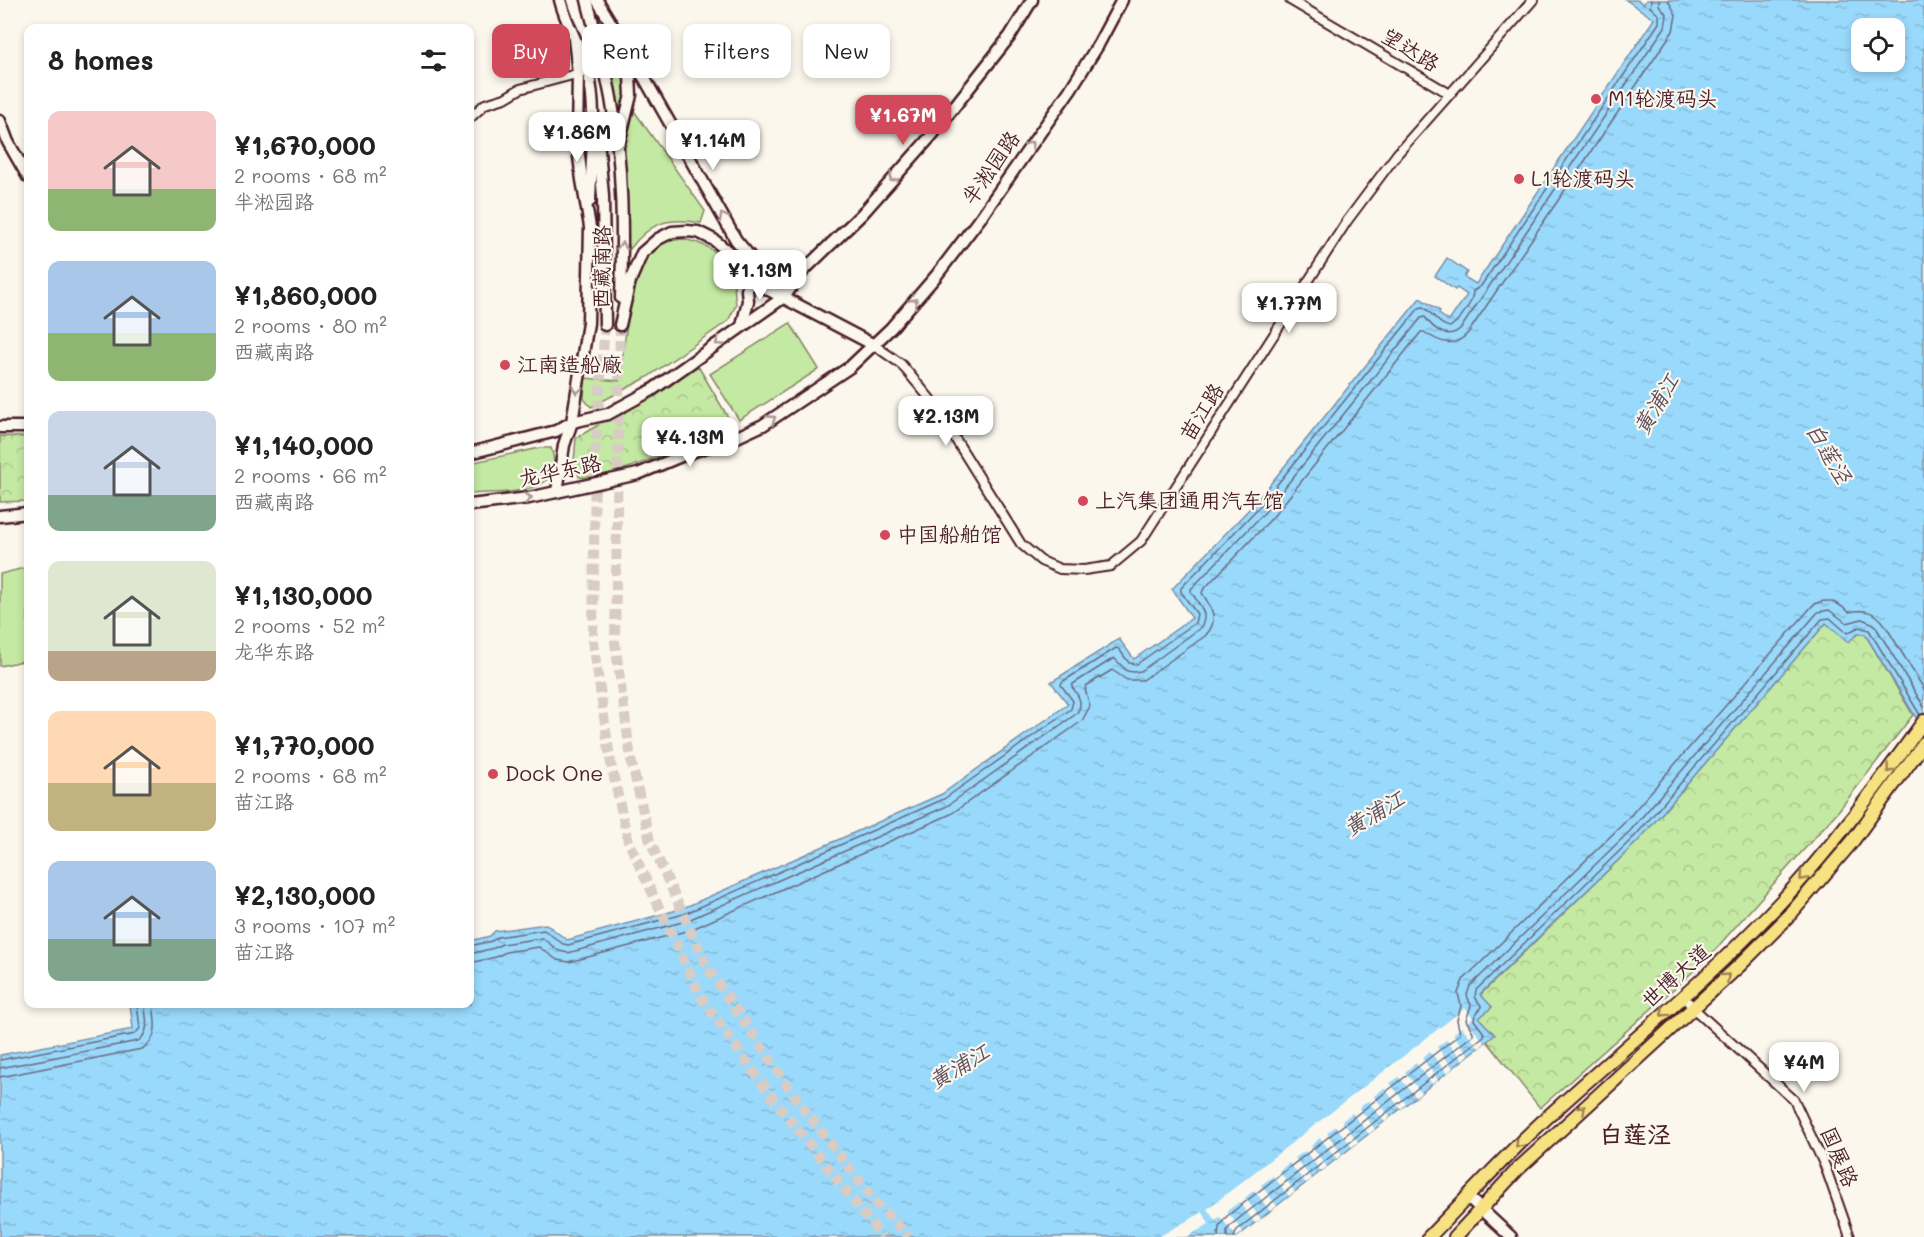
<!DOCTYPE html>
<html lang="en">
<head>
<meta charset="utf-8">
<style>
  body { margin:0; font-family:Mali,"LXGW WenKai TC",sans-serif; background:#f6f6f6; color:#222; height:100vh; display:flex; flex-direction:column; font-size:22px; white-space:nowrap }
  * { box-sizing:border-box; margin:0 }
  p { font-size:20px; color:#767676 }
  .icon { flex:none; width:33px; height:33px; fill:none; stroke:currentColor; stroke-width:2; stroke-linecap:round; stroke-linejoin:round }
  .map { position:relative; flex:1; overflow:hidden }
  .side { position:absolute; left:24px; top:24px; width:450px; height:984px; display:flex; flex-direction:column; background:#fff; border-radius:12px; box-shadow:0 3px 9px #0003 }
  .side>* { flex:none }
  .hud { position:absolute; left:492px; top:24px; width:570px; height:54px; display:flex; gap:12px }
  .controls { position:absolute; left:1851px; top:18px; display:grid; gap:12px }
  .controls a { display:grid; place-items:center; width:54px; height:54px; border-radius:12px; background:#fff; box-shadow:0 3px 9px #0003; font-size:30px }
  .price { position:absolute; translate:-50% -51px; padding:0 14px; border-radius:12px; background:#fff; color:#222; font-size:20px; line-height:39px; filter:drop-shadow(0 2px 3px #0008) }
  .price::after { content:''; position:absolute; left:50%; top:36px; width:18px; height:14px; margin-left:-9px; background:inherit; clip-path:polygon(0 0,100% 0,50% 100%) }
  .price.on { background:#d1495b; color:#fff }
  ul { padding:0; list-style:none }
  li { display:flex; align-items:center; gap:18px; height:150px; padding:0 24px }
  li span { display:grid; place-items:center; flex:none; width:168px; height:120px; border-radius:12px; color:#555 }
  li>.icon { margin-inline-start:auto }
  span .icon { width:72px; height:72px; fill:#fffc; stroke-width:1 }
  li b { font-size:26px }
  h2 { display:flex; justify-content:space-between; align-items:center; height:72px; padding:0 24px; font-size:26px }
  .chip { padding:0 21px; border-radius:12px; background:#fff; box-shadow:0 3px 9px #0003; font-size:21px; line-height:54px }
  .chip.on { background:#d1495b; color:#fff }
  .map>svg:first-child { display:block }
  .grass { fill:#c4e9a3; stroke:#878467; stroke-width:1.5 }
  .forest { fill:url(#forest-crowns); stroke:#878467; stroke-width:1.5 }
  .water { fill:url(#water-ripples); stroke:#798fa8; stroke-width:1.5; fill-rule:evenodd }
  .pier { fill:#fbf7ec }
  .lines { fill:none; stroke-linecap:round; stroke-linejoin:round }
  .shore { stroke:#6a697e; stroke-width:1.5 }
  .secondary-tunnel { stroke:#d8ccc5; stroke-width:10; stroke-dasharray:10 5; stroke-linecap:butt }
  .street-casing { stroke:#4a1f2b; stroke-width:12 }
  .secondary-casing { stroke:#4a1f2b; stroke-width:15 }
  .primary-casing { stroke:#4a1f2b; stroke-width:16 }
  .street { stroke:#fbf7ec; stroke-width:8 }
  .secondary { stroke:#fbf7ec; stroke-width:10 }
  .primary { stroke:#f7e281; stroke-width:12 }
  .oneway { stroke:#ab9695 }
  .oneway2 { stroke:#a08056 }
  .poi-dot { fill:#d1495b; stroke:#fbf7ec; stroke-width:2 }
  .labels { text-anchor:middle; stroke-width:4.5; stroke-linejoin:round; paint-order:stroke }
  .street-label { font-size:21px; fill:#4a1f2b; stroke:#fbf7ec }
  .poi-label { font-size:21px; fill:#4a1f2b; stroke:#fbf7ec; text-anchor:start }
  .water-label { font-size:22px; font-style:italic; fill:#5e4e5f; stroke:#fbf7ec }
  .quarter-label { font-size:24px; font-weight:bold; fill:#4a1f2b; stroke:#fbf7ec }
</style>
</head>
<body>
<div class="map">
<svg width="1924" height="1237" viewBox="0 0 1924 1237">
  <defs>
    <pattern id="forest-crowns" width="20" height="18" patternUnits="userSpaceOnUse" patternTransform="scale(1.5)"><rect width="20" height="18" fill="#c4e9a3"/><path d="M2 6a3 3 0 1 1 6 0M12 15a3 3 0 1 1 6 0" fill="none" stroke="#aac78c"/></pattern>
    <pattern id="water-ripples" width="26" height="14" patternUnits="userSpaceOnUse" patternTransform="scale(1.5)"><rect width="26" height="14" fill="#99d9fb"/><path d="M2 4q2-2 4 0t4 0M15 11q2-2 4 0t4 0" fill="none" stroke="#85bad7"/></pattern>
  </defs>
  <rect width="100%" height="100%" fill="#fbf7ec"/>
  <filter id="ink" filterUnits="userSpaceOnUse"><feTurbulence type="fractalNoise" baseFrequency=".0167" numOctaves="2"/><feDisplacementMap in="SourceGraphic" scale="12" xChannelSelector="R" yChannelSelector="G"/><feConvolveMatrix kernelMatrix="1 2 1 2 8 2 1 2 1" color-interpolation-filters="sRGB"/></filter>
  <g filter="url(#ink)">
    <g class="grass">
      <polygon points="601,17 625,57 627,89 619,111 615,104"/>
      <path d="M632 108 705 211 701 223C669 217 650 222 630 249L627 239 622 143Z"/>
      <path d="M682 239C711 244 718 253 736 275L730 280 734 286 736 305 728 321 646 378 591 407 584 399 585 378 619 381 631 296 639 264 650 251 664 242Z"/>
      <polygon points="790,323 819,369 739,420 710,374"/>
      <path d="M539 448H551C569 498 501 491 470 494V463Z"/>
      <polygon points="28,567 28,660 0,666 0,574"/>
    </g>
    <g class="forest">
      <path d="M698 366 732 424C697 439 614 481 579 477L574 461 576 438Z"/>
      <polygon points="0,436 28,437 28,501 0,502"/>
      <polygon points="1826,623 1857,634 1865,634 1913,715 1839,810 1706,960 1540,1108 1487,1041 1494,1035 1479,1018 1492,1007 1480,995 1639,840"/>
    </g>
    <path class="water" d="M1626 0H1637L1644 4 1646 0H1924V731L1865 634 1859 633 1848 642 1826 623 1639 840 1480 994 1492 1007 1479 1018 1495 1035 1237 1237H0V1055L133 1029 130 1004H470V941L490 936 495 931 546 924 567 940 681 909 942 794 1068 704 1051 682 1119 639 1134 659 1192 618 1172 589 1255 503 1420 298 1440 311 1439 314 1449 321 1467 295 1457 288 1455 290 1435 276 1447 258 1467 272 1464 277 1476 284 1654 19ZM1862 28H1894V62H1862Z"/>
    <g class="pier">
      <polygon points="1465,1008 1473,1018 1468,1022 1485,1043 1479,1048 1462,1027 1453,1034 1469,1055 1463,1060 1446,1040 1437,1047 1453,1068 1447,1073 1430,1052 1422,1058 1438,1080 1432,1084 1416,1063 1405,1072 1421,1093 1416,1097 1399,1077 1390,1083 1406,1104 1401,1109 1384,1088 1374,1096 1390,1117 1385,1122 1368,1101 1359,1108 1375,1129 1369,1134 1352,1113 1342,1121 1358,1142 1352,1147 1336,1126 1327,1133 1342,1155 1337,1159 1320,1138 1311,1146 1327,1167 1321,1171 1305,1151 1295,1158 1312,1179 1306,1183 1289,1163 1279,1171 1295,1192 1289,1196 1273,1176 1261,1185 1277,1206 1270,1211 1254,1190 1245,1198 1261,1219 1255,1223 1239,1202 1227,1211 1243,1232 1237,1237 1220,1217 1215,1220 1207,1209"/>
      <polygon points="1203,1212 1209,1224 1187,1237 1158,1237"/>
    </g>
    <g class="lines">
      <g class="shore">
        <path d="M470 946 492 941 498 937 544 930 563 944 568 945 684 914 944 799 1071 709 1073 701 1061 685 1062 682 1116 648 1119 649 1129 663 1137 664 1195 623 1197 614 1181 592V588L1259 507 1419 308 1423 307C1433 313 1438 325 1450 327 1460 320 1473 303 1473 291L1481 286 1659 23V15L1650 7 1651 0"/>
        <path d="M470 954 494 948 502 944 542 938 559 951 568 953 686 921 947 806 1076 714C1084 704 1079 696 1072 687L1073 684 1114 658 1127 671 1134 672 1141 671 1199 629C1211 615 1199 604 1191 592V589L1265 512 1421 318 1425 317C1433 329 1448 341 1461 328L1665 27 1667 15 1659 5V0"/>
        <path d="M470 963 496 957 506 952 539 947 557 960 569 962 690 930 951 814 1082 721 1090 706 1085 689 1086 686 1112 670 1127 680H1143L1205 636C1220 621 1212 608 1202 593L1203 590 1272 518 1421 332H1424C1439 342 1454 349 1468 333L1673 31 1676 15 1668 0"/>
        <polyline points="0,1060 135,1034 140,1028 137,1004"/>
        <path d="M0 1068 138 1041C151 1032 146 1017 144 1004"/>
        <path d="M0 1077 142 1049C160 1038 155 1021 153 1004"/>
        <path d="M1218 1237 1219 1227 1226 1217 1460 1034 1457 1020 1461 1006 1458 993 1463 980 1623 824 1813 605C1827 597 1837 602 1849 612 1864 609 1876 611 1885 625L1924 689"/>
        <polyline points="1227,1237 1227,1230 1232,1224 1473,1035 1473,1032 1466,1020 1471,1006 1467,995 1470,986 1630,831 1818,612 1829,610 1847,623 1862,619 1874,624 1924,707"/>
        <polyline points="1234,1237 1237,1230 1484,1036 1484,1033 1474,1020 1475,1015 1482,1007 1475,997 1476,990 1635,836 1822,619 1830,618 1847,633 1859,627 1869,630 1920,715"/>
      </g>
      <g class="secondary-tunnel">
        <polyline points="605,325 595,454 593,642 611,764 628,841 701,997 769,1093 882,1237"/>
        <polyline points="620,325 615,642 631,760 650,841 707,967 798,1101 877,1204 909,1237"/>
      </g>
      <defs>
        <g id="street">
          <polyline points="1290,0 1450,94"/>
          <polyline points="470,118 485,104 505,98 520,89 580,73"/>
          <polyline points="874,345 901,364 931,400 1021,544 1041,561 1060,569 1084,570 1111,566 1141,541 1347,221 1397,154 1533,0"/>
          <polyline points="1683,995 1692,1007 1794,1100 1825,1166 1850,1237"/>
        </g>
        <g id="secondary">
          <path d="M560 0C566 24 580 46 587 70 598 103 591 164 590 201"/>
          <path d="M587 0C595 32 605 65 611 98 623 163 623 232 621 298"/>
          <polyline points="597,0 646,81 736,240 784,297"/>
          <polyline points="0,121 8,142 28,177"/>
          <polyline points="597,127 603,196 605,325"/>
          <polyline points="619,143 631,95 629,58"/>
          <polyline points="620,325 630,281 642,253 658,239 672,232 687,231 698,232 714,240 742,263 751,278 769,290 874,345"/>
          <polyline points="742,326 748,301 747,290 751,278"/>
          <polyline points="0,427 28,427"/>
          <polyline points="470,453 556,431 572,422 608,414 652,390 784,297 803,271 862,214 932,135 1010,36 1032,0"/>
          <polyline points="557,492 564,445 572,422 588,323 590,227 582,180 577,141 578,73 574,39"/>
          <polyline points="470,505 529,498 638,474 686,454 737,437 763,425 850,367 891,328 936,276 981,217 1070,90 1098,45 1122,0"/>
          <polyline points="0,516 28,513"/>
          <polyline points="1468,1197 1511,1237"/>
        </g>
        <g id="primary">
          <path d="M1429 1237C1466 1199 1501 1160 1540 1124 1618 1052 1701 986 1774 909 1830 851 1877 786 1924 721"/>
          <polyline points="1455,1237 1518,1169 1740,965 1787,918 1852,842 1924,743"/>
        </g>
      </defs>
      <use href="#street" class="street-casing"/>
      <use href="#secondary" class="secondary-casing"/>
      <use href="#primary" class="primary-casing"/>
      <use href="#street" class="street"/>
      <use href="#secondary" class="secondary"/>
      <use href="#primary" class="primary"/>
    </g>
    <defs><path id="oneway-chevron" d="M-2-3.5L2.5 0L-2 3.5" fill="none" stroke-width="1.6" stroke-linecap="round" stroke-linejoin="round" transform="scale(1.5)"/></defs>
    <g class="oneway">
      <use href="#oneway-chevron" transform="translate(1030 145) rotate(-56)"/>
      <use href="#oneway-chevron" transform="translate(893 178) rotate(131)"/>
      <use href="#oneway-chevron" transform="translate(723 217) rotate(-119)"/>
      <use href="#oneway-chevron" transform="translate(622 246) rotate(-88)"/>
      <use href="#oneway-chevron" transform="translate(914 302) rotate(-49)"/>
      <use href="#oneway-chevron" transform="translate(719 342) rotate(145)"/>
      <use href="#oneway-chevron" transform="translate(577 390) rotate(98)"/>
      <use href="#oneway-chevron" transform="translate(772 419) rotate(-33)"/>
      <use href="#oneway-chevron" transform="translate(528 498) rotate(-9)"/>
    </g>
    <g class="oneway2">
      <use href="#oneway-chevron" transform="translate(1890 769) rotate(127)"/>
      <use href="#oneway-chevron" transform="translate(1803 877) rotate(131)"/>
      <use href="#oneway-chevron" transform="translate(1726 977) rotate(-42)"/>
      <use href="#oneway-chevron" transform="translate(1664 1013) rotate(138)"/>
      <use href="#oneway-chevron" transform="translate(1582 1109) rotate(-43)"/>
      <use href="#oneway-chevron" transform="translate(1519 1144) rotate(136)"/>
    </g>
  </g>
  <g class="poi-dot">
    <circle cx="1596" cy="99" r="6"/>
    <circle cx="1519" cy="179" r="6"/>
    <circle cx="505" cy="365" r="6"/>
    <circle cx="1083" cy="501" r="6"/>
    <circle cx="885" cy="535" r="6"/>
    <circle cx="493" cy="774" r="6"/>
  </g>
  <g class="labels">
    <g class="street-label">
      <text transform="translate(1410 50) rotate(31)" y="7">望达路</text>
      <text transform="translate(991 168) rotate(-55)" y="7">半淞园路</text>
      <text transform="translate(602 267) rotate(-89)" y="7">西藏南路</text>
      <text transform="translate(1202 412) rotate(-58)" y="7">苗江路</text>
      <text transform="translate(560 471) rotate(-12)" y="7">龙华东路</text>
      <text transform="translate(1676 976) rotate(-42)" y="7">世博大道</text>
      <text transform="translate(1839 1157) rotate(67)" y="7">国展路</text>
    </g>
    <g class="poi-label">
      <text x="1608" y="106">M1轮渡码头</text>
      <text x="1531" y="186">L1轮渡码头</text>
      <text x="517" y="372">江南造船廠</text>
      <text x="1095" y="508">上汽集团通用汽车馆</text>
      <text x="897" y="542">中国船舶馆</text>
      <text x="505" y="781">Dock One</text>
    </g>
    <g class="water-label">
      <text transform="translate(1656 404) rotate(-59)" y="8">黄浦江</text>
      <text transform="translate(1829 453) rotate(59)" y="8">白莲泾</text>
      <text transform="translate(1374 813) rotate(-31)" y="8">黄浦江</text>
      <text transform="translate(959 1066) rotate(-31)" y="8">黄浦江</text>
    </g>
    <g class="quarter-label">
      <text x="1635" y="1143">白莲泾</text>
    </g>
  </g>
</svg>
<div class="controls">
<a><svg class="icon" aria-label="locate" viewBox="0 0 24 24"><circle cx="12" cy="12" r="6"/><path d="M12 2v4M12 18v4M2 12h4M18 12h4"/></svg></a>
</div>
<b class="price on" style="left:903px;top:146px">¥1.67M</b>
<b class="price" style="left:577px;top:163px">¥1.86M</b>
<b class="price" style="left:713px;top:171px">¥1.14M</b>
<b class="price" style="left:760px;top:301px">¥1.13M</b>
<b class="price" style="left:1289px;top:334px">¥1.77M</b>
<b class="price" style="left:946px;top:447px">¥2.13M</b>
<b class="price" style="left:690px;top:468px">¥4.13M</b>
<b class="price" style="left:1804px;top:1093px">¥4M</b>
<div class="hud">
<a class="chip on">Buy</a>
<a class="chip">Rent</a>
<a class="chip">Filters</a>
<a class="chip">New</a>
</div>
<section class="side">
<h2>8 homes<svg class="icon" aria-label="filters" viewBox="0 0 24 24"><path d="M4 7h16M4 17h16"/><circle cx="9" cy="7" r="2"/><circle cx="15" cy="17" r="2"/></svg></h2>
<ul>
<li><span style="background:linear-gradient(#f6c9c9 65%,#8fb573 0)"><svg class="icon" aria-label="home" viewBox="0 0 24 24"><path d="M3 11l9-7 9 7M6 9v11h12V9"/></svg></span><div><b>¥1,670,000</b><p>2 rooms · 68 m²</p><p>半淞园路</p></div></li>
<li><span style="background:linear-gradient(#a9c7e8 60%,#8fb573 0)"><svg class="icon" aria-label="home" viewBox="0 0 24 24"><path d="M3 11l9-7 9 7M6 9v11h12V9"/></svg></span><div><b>¥1,860,000</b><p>2 rooms · 80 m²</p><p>西藏南路</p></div></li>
<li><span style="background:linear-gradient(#c9d6e8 70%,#7fa58c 0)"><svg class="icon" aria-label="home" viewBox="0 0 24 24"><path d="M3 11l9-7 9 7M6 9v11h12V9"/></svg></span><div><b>¥1,140,000</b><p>2 rooms · 66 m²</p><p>西藏南路</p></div></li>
<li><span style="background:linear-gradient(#dfe7d0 75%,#b9a48a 0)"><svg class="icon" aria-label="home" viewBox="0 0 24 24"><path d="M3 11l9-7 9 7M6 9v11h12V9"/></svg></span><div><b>¥1,130,000</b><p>2 rooms · 52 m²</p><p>龙华东路</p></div></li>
<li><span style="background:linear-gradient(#ffd9b3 60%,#c2b280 0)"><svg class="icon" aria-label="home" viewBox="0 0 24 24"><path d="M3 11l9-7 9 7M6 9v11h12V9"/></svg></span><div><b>¥1,770,000</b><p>2 rooms · 68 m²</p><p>苗江路</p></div></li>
<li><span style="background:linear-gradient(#a9c7e8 65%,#7fa58c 0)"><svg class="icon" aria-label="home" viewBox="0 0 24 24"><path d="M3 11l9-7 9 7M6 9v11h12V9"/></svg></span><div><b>¥2,130,000</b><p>3 rooms · 107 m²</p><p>苗江路</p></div></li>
</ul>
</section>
</div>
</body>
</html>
